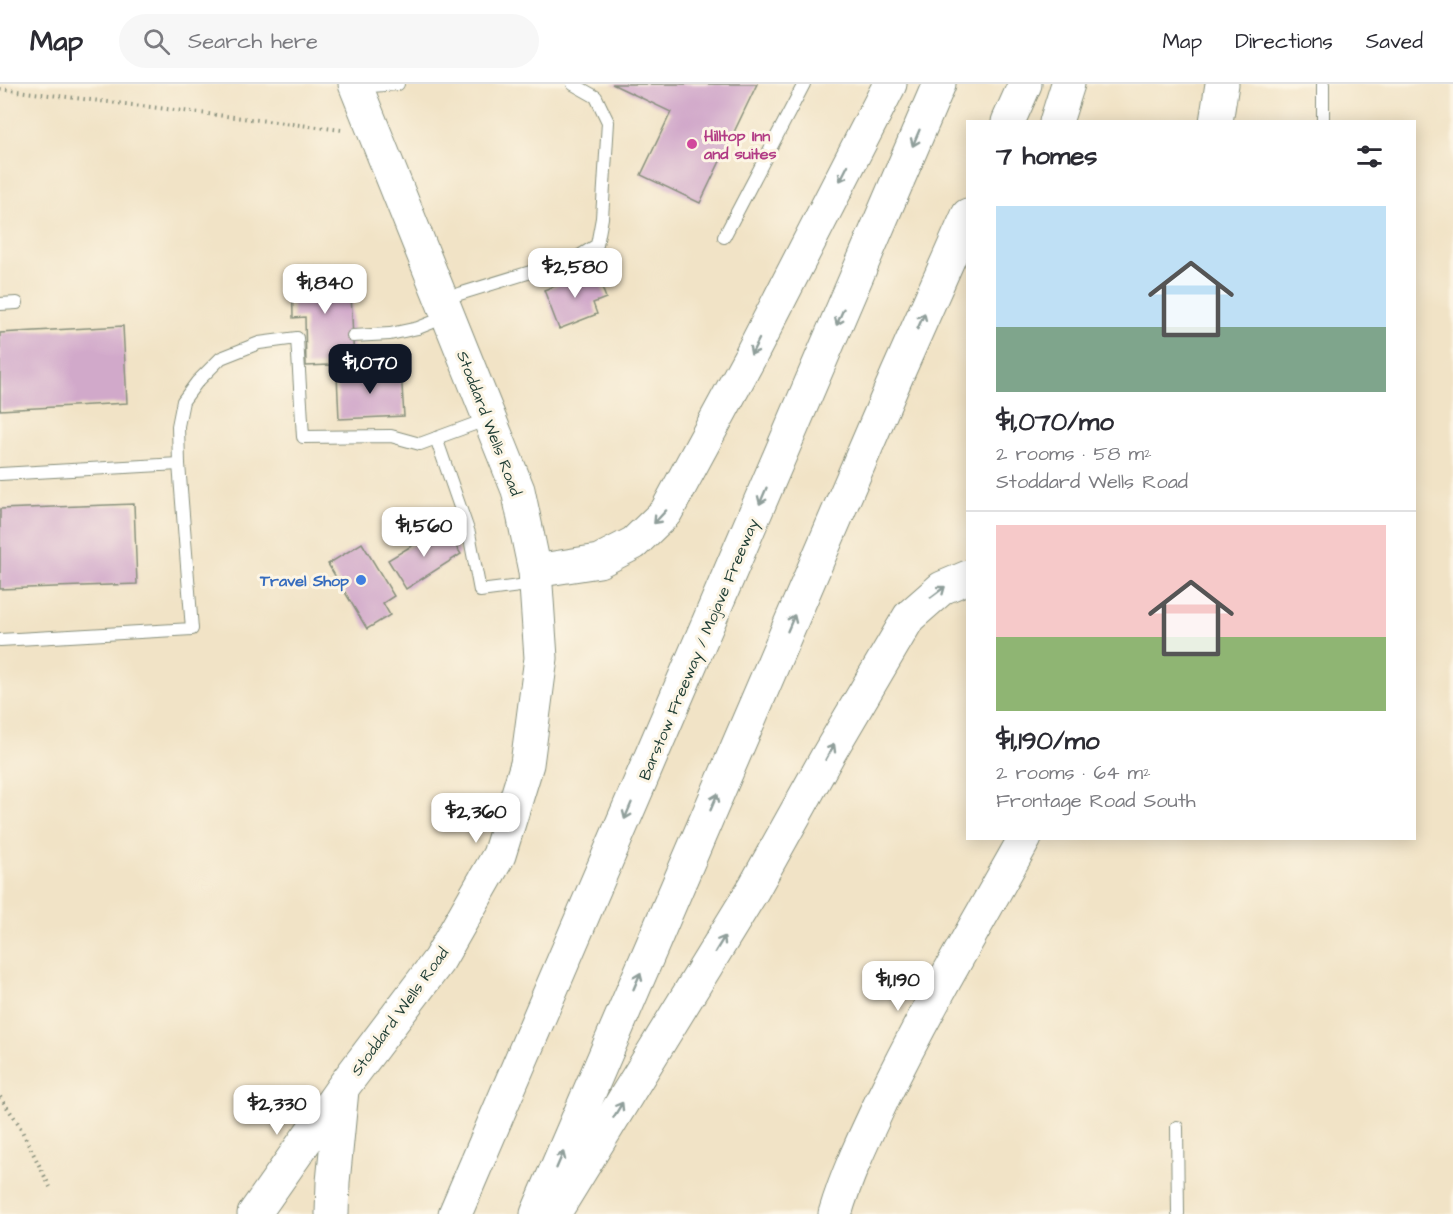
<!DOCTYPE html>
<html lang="en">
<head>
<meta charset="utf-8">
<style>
  body { margin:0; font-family:"Architects Daughter",sans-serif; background:#f7f7f7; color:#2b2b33; height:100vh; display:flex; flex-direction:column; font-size:22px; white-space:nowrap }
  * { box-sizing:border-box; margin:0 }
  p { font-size:20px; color:#7c7c81 }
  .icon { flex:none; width:33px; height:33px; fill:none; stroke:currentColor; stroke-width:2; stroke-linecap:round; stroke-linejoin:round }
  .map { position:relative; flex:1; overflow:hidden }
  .side { position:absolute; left:966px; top:36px; width:450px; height:720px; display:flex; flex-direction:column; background:#fff; border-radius:0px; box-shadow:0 3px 15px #0003 }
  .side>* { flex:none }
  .price { position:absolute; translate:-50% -51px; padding:0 14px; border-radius:12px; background:#fff; color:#222; font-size:20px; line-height:39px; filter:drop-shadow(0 2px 3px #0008) }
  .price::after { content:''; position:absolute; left:50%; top:36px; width:18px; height:14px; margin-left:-9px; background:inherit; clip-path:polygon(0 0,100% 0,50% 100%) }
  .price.active { background:#111827; color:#fff }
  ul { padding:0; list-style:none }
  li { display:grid; align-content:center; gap:12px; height:318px; padding:0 30px }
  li+li { border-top:2px solid #e1e1e2 }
  li span { display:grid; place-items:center; height:186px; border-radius:0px; color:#555 }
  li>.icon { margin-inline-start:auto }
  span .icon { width:108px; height:108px; fill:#fffc; stroke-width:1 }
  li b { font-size:26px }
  h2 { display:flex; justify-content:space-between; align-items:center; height:72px; padding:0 30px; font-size:26px }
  header { display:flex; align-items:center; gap:36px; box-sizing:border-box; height:84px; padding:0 30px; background:#fff; border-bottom:2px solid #e1e1e2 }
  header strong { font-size:28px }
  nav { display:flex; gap:33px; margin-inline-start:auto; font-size:21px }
  .search { width:420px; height:54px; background:#f7f7f7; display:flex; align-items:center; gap:15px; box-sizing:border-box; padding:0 21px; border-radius:33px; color:#7c7c81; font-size:22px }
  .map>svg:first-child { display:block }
  .building { fill:#d1a9ca }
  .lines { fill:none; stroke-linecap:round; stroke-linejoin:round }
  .lane-casing { stroke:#88907d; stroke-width:14 }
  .secondary-casing { stroke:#88907d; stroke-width:35 }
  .highway-casing { stroke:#88907d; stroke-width:35 }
  .path { stroke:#88907d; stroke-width:4; stroke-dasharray:1.5 4.5; stroke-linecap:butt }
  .lane { stroke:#fff; stroke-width:12 }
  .secondary { stroke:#fff; stroke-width:33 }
  .highway { stroke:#fff; stroke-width:33 }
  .oneway { stroke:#8f9e9a }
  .hotel-dot { fill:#d1479c; stroke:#fcf5e5; stroke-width:2 }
  .shop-dot { fill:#3f7fe0; stroke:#fcf5e5; stroke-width:2 }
  .labels { text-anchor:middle; stroke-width:6; stroke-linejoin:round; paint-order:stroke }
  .hotel-label { font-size:16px; font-weight:bold; fill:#b23c85; stroke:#fcf5e5; text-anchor:start }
  .street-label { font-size:16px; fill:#1f3d34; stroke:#fcf5e5 }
  .shop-label { font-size:16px; font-weight:bold; fill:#366cbe; stroke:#fcf5e5; text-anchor:end }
</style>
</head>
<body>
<header>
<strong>Map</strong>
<div class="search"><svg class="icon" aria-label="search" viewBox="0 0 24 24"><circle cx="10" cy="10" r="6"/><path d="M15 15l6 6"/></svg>Search here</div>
<nav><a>Map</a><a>Directions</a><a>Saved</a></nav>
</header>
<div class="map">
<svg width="1453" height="1130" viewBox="0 0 1453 1130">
  <rect width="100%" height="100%" fill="#fcf5e5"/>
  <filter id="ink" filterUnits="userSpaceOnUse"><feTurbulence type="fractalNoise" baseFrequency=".0167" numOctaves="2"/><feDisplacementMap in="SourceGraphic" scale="12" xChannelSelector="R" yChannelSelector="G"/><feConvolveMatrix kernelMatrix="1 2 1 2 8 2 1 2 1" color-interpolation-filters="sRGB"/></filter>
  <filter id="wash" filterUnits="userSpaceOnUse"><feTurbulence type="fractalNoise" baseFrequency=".008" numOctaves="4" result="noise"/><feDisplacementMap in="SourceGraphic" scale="24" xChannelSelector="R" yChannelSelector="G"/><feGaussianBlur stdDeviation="1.35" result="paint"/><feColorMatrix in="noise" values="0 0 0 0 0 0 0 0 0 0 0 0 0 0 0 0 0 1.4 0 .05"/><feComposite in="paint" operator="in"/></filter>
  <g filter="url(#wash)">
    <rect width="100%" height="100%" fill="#f1e3c6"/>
    <g id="blocks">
      <g class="building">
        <polygon points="612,0 757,0 700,119 641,91 671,28"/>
        <polygon points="350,185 354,280 306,282 305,233 293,234 292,187"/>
        <polygon points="596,187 606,214 593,219 597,230 559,245 544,206"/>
        <polygon points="123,242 127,319 0,326 0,249"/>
        <polygon points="401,287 404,332 339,335 337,291"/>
        <polygon points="134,420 137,500 0,505 0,425"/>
        <polygon points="443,443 461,470 406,505 388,476"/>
        <polygon points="362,459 394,512 383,519 390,531 367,545 328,480"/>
      </g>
    </g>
  </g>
  <g filter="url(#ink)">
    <use href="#blocks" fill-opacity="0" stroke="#88907d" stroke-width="1.5"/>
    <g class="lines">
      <defs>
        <g id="lane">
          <polyline points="1323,0 1323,38"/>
          <polyline points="358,3 398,0"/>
          <polyline points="724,153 804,0"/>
          <polyline points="443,215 576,174 597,161 602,134 608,38 596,13 573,0"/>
          <polyline points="0,220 17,219"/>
          <polyline points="353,252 390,250 418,244 448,232"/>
          <polyline points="436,354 469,449 480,507 535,500"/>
          <polyline points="0,390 179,380"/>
          <polyline points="0,556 192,545 179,380 178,342 183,317 197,298 221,274 259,259 297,254 303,353 391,352 420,360 488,335"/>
          <polyline points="1177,1043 1178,1130"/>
        </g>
        <g id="secondary">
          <polyline points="1216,38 1222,0"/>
          <polyline points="254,1130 343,1003 439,876 499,771 527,680 541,574 535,487 518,406 355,0"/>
          <polyline points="332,1130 333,1098 342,1006"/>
          <path d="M835 1130C847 1089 866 1050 884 1012 927 924 977 840 1025 754"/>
        </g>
        <g id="highway">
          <polyline points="1008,38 1025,0"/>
          <polyline points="1056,38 1068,0"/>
          <polyline points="535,487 599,477 634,459 666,428 751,271 890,0"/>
          <polyline points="558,1123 754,804 828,671 909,533 942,504 968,493"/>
          <polyline points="455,1130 939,0"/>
          <polyline points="537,1130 897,291 968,131"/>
        </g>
      </defs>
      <use href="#lane" class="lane-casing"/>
      <use href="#secondary" class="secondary-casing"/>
      <use href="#highway" class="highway-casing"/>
      <g class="path">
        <polyline points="0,5 342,46"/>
        <polyline points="0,1013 18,1039 50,1103"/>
      </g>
      <use href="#lane" class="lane"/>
      <use href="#secondary" class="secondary"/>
      <use href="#highway" class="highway"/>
    </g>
    <defs><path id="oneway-shaft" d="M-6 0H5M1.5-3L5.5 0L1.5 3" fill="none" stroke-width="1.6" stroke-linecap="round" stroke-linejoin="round" transform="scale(1.5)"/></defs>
    <g class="oneway">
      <use href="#oneway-shaft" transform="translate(916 54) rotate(113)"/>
      <use href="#oneway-shaft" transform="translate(844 89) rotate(117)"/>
      <use href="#oneway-shaft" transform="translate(840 233) rotate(113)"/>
      <use href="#oneway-shaft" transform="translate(921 237) rotate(-66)"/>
      <use href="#oneway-shaft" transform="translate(755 263) rotate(117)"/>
      <use href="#oneway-shaft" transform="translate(763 412) rotate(113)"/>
      <use href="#oneway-shaft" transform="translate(660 433) rotate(133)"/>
      <use href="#oneway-shaft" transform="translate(938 508) rotate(-37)"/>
      <use href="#oneway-shaft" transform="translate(791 539) rotate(-67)"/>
      <use href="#oneway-shaft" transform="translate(830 668) rotate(-60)"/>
      <use href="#oneway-shaft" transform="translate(714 718) rotate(-67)"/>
      <use href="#oneway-shaft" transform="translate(628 727) rotate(113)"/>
      <use href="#oneway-shaft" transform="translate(720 860) rotate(-59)"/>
      <use href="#oneway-shaft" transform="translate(637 897) rotate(-67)"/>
      <use href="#oneway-shaft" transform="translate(618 1026) rotate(-59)"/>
      <use href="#oneway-shaft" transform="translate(560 1076) rotate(-67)"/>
    </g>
  </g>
  <circle class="hotel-dot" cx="692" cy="60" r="6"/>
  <circle class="shop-dot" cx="361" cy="496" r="6"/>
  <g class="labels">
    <g class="hotel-label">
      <text x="704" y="57">Hilltop Inn<tspan x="704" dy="18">and suites</tspan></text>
    </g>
    <g class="street-label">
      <text transform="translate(490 339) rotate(69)" y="6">Stoddard Wells Road</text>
      <text transform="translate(698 565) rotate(-67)" y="6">Barstow Freeway / Mojave Freeway</text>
      <text transform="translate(399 927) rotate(-54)" y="6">Stoddard Wells Road</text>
    </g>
    <g class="shop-label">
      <text x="349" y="502">Travel Shop</text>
    </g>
  </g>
</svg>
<b class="price" style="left:575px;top:215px">$2,580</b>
<b class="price" style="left:325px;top:231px">$1,840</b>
<b class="price active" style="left:370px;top:311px">$1,070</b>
<b class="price" style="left:424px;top:474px">$1,560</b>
<b class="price" style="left:476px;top:760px">$2,360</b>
<b class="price" style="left:898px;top:928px">$1,190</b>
<b class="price" style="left:277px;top:1052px">$2,330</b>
<section class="side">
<h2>7 homes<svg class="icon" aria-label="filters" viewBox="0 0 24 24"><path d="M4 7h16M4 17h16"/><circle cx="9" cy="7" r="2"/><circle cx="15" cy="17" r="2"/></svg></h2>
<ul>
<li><span style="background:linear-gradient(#bfe0f5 65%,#7fa58c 0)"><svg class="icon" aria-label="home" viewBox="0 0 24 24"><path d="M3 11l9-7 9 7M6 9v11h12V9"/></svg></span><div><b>$1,070/mo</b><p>2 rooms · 58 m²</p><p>Stoddard Wells Road</p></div></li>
<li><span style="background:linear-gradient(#f6c9c9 60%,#8fb573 0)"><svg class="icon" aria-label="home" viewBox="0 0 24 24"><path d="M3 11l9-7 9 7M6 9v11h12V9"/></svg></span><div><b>$1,190/mo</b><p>2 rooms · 64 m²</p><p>Frontage Road South</p></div></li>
</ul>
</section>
</div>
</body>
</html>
